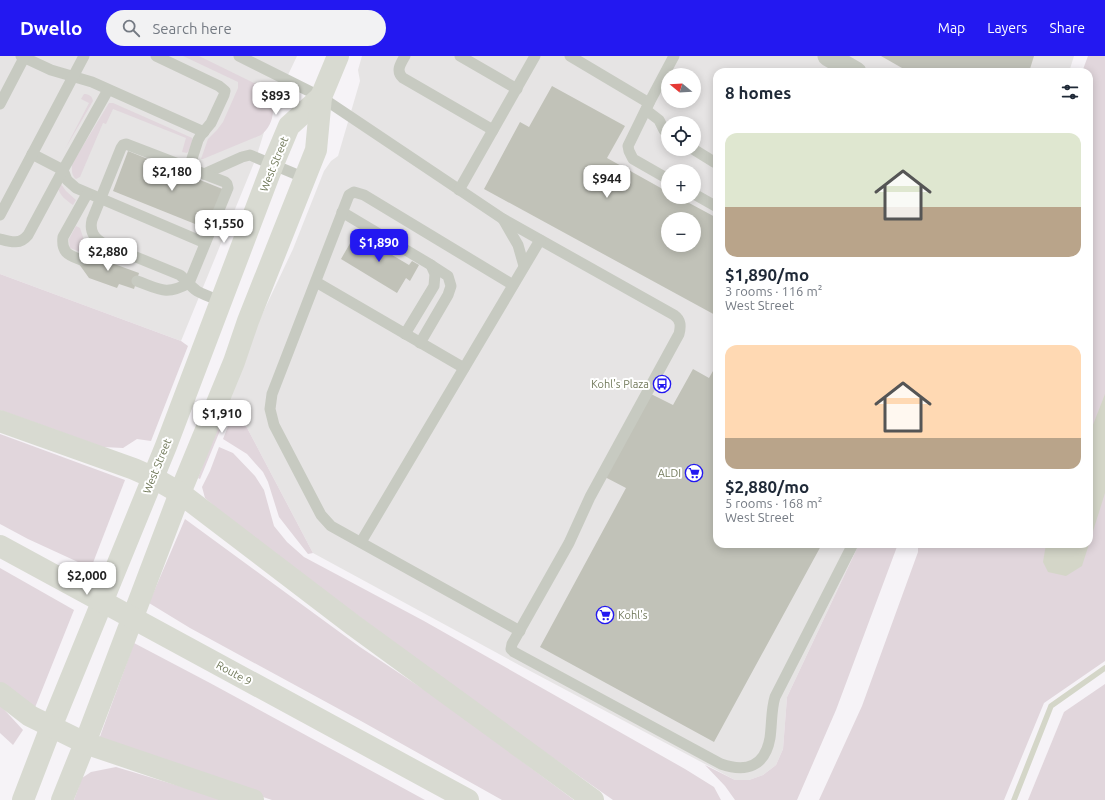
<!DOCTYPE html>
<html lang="en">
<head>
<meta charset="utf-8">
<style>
  body { margin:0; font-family:Ubuntu,sans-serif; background:#f2f2f3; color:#1f2937; height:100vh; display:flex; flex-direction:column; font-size:15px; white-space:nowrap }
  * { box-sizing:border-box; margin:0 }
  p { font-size:13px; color:#747a83 }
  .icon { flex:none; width:22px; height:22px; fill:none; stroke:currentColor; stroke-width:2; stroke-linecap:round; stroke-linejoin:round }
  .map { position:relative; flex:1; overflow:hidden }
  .details { position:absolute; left:713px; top:12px; width:380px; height:480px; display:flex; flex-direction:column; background:#fff; border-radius:12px; box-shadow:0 2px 10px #0003 }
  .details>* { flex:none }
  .needle { width:26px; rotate:288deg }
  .tools { position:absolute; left:661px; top:12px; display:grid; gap:8px }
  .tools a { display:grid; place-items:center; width:40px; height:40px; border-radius:50%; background:#fff; box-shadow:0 2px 10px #0003; font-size:20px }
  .price { position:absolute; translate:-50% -34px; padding:0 9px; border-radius:8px; background:#fff; color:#222; font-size:13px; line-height:26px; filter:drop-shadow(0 1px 2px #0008) }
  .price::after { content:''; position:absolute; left:50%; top:24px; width:12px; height:9px; margin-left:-6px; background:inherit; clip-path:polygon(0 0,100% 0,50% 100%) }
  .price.selected { background:#2318f1; color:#fff }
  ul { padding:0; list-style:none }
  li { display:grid; align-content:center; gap:8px; height:212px; padding:0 12px }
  li span { display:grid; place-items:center; height:124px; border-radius:12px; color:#555 }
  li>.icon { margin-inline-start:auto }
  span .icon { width:72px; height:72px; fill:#fffc; stroke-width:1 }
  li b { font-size:17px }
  h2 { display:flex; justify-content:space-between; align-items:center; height:48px; padding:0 12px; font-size:17px }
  header { display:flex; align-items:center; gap:24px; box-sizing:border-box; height:56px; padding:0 20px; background:#2318f1; color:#fff }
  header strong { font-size:19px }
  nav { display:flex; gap:22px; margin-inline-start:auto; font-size:14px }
  .search { width:280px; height:36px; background:#f2f2f3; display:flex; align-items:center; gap:10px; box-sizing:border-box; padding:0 14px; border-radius:22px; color:#747a83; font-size:15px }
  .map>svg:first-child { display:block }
  .built { fill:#e6e4e4; fill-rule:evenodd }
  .green { fill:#e1d6dc }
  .water { fill:#d4d6c8 }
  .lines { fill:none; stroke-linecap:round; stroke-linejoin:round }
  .stream { stroke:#d4d6c8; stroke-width:5.5 }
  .building { fill:#c1c2b8; fill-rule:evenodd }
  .lane { stroke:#c7cac1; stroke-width:11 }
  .street { stroke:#c7cac1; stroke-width:21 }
  .secondary { stroke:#d8dad1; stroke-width:22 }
  .highway { stroke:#d8dad1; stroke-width:22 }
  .labels { text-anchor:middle; stroke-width:4; stroke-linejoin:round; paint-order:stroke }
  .street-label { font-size:11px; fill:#727a5b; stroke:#fff }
  .poi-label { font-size:11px; fill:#727a5b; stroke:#fff; text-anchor:end }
</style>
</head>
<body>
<header>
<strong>Dwello</strong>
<div class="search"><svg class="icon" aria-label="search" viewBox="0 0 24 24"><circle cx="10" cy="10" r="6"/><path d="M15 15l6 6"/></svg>Search here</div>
<nav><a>Map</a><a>Layers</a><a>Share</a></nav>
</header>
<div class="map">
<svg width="1105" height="744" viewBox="0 0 1105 744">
  <rect width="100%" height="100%" fill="#f6f3f7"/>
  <g class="built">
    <polygon points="0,0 297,0 270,57 256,102 181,285 0,218"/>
    <path d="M362 0H1074L1069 16H717V488H859L787 641 783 693 776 709 763 719 749 724H735L519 609 313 497 245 368 240 352 226 347 259 265 293 193 324 115 331 105 338 100 360 25 358 14ZM668 19H694V45H668ZM668 67H694V93H668ZM668 115H694V141H668ZM668 163H694V189H668Z"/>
  </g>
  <g class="green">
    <path d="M183 0H199L266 33 272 39 274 48 272 49C275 60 270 72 261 79L203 103H201L208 83 217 74 223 66 238 32V26Z"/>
    <polygon points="1088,0 1105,0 1105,605 1044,647 1004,744 819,744 862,650 918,496 918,488 1089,488 1089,16 1082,16"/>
    <path d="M84 38C89 38 92 40 93 45L65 93 89 47 81 43Z"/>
    <path d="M109 47H113L190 81 192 82C193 87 190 93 187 97L182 96 186 82 113 53 106 68 103 67 80 121 76 123C71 119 72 114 72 108Z"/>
    <path d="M61 128 66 135 76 144 73 149C66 144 60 140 58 132Z"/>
    <polygon points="76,170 80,172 84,184 96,196 94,201 70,192 69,183"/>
    <polygon points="0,218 181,285 188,290 151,385 137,383 123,392 103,391 0,354"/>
    <polygon points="226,347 231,348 200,423 198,422"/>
    <polygon points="236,350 240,352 245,368 313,497 308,498 279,461 268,426 263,416 247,398 223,383"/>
    <polygon points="0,378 125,424 91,512 28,483 0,468"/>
    <polygon points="219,391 233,397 255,420 264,434 274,470 287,486 304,501 424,565 685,713 714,731 721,744 613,744 502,666 243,475 205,442 202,431 210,415"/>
    <polygon points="185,463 360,591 441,645 574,744 502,744 361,665 190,572 149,547"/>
    <polygon points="859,488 898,488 836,654 797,744 735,744 725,730 705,709 735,724 749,724 763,719 776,709 783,693 787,641"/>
    <polygon points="0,512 74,554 34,654 0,628"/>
    <polygon points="134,587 210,627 425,744 272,744 98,686"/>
    <polygon points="1105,628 1105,744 1028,744 1064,656"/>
    <polygon points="0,649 23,674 13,689 0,677"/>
    <polygon points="116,711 209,739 223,744 74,744 82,722 91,716"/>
  </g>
  <g class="water">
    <polygon points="1105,338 1105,437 1089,488 1089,379"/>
    <polygon points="1046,488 1089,488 1082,510 1066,520 1048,516 1043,506"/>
  </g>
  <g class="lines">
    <polyline class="stream" points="1014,744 1051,650 1105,612"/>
  </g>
  <g class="building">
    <polygon points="881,0 1034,0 1029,16 909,16"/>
    <path d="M552 30 625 70 607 102 668 136V141H678L717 162V260L484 133 520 66 529 71ZM668 163H694V189H668Z"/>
    <polygon points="128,95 230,136 215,176 113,135"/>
    <polygon points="356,177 372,187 374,183 390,192 387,196 409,209 412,205 419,209 410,225 406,222 397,237 341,203"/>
    <polygon points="84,197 139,217 134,233 119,228 117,232 89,222 79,208"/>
    <polygon points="717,308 717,488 822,488 714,686 540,591 626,432 603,420 649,337 673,349 693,313 709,322"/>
  </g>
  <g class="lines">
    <g class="lane">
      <polyline points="21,0 51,14 92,26 204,76"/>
      <polyline points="156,0 219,30 225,35 224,39 211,67 201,79 198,84 189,112"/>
      <path d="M239 0 321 41 503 163 674 259C681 264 681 270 679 278L590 441 569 487 512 588 511 593 514 596 721 708C747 717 765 710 770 682 772 668 771 654 775 641L853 488"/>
      <path d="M405 0C401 7 395 15 403 22L493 74"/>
      <polyline points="460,0 517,33"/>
      <polyline points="570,0 649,47"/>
      <polyline points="0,48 25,0"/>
      <polyline points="646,54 659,64 664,74 668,77"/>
      <polyline points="693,93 714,106"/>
      <polyline points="32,98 63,114 67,124 76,132 205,187"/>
      <polyline points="204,118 242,101 250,99 305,122"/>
      <polyline points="668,123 633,103 629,95 628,90 649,47 674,0"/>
      <polyline points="459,134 535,0"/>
      <polyline points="694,138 717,151"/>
      <polyline points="342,156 431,209 435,218 434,230 405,278"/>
      <polyline points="0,159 84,0"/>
      <polyline points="503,163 518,189 524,210"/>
      <path d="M0 183C11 186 20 189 28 179L63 114 108 34"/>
      <path d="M81 204C69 199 61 197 63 181L87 138"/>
      <path d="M137 225C159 233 166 240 189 227L228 132 227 128 225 126 126 88 123 89 121 92 92 164C89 176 95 183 104 188L180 219C186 224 191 231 197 235 204 239 213 242 221 245"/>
      <polyline points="316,226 464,312"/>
      <polyline points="513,229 364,139 354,136 349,139 272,338 270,353 274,369 321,459 331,470 520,575"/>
      <polyline points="420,287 448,239 451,230 448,220 431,209"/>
      <polyline points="361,486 540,184"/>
    </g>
    <polyline class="street" points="828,0 856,16"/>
    <g class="secondary">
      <polyline points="23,744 51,671 166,390 273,108 289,70 321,41"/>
      <polyline points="62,744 85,687 180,437 234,306 248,265 316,94 321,41 338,0"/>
    </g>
    <g class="highway">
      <polyline points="0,365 134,413 152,421 180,437 353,569 593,744"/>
      <polyline points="0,490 468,744"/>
      <polyline points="0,637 30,660 85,687 253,744"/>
    </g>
  </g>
  <defs>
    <symbol id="bus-ring" viewBox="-11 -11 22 22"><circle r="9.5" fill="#fff" stroke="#2318f1" stroke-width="1.5"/><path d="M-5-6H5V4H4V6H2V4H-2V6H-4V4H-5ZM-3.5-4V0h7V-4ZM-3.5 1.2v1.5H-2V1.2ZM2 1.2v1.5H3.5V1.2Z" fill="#2318f1"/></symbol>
    <symbol id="supermarket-ring" viewBox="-11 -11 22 22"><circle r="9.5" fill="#fff" stroke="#2318f1" stroke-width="1.5"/><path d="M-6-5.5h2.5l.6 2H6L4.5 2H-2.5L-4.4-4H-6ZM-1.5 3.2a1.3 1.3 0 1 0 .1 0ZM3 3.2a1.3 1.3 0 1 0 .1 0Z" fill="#2318f1"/></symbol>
  </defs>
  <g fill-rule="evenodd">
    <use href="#bus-ring" x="652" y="318" width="20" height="20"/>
    <use href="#supermarket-ring" x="684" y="407" width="20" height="20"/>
    <use href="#supermarket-ring" x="595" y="549" width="20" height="20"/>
  </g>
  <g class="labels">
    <g class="street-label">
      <text transform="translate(274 108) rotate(-68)" y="4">West Street</text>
      <text transform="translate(157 410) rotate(-68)" y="4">West Street</text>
      <text transform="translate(234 617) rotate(29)" y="4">Route 9</text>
    </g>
    <g class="poi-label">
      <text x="649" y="332">Kohl's Plaza</text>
      <text x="681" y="421">ALDI</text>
      <text x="618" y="563" text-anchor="start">Kohl's</text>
    </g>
  </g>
</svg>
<div class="tools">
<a><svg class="needle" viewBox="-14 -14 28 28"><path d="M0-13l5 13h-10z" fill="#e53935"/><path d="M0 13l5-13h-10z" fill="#747a83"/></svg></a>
<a><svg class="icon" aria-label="locate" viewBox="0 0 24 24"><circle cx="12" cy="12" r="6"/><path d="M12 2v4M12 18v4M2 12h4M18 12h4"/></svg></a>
<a>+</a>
<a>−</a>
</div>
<b class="price" style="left:276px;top:60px">$893</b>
<b class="price" style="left:172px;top:136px">$2,180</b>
<b class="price" style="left:607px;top:143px">$944</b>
<b class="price" style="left:224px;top:188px">$1,550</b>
<b class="price selected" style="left:379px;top:207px">$1,890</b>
<b class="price" style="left:108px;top:216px">$2,880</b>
<b class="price" style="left:222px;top:378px">$1,910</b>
<b class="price" style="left:87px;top:540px">$2,000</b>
<section class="details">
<h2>8 homes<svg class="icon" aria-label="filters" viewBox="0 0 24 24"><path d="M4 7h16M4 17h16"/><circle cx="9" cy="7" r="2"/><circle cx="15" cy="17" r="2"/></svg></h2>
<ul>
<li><span style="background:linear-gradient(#dfe7d0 60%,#b9a48a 0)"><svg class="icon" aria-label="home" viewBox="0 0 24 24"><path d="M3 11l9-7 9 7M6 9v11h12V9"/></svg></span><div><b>$1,890/mo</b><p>3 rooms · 116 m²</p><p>West Street</p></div></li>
<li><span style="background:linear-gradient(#ffd9b3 75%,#b9a48a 0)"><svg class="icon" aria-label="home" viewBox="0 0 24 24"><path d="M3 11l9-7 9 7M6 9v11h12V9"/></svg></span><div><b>$2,880/mo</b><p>5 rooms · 168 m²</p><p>West Street</p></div></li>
</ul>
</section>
</div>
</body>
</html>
